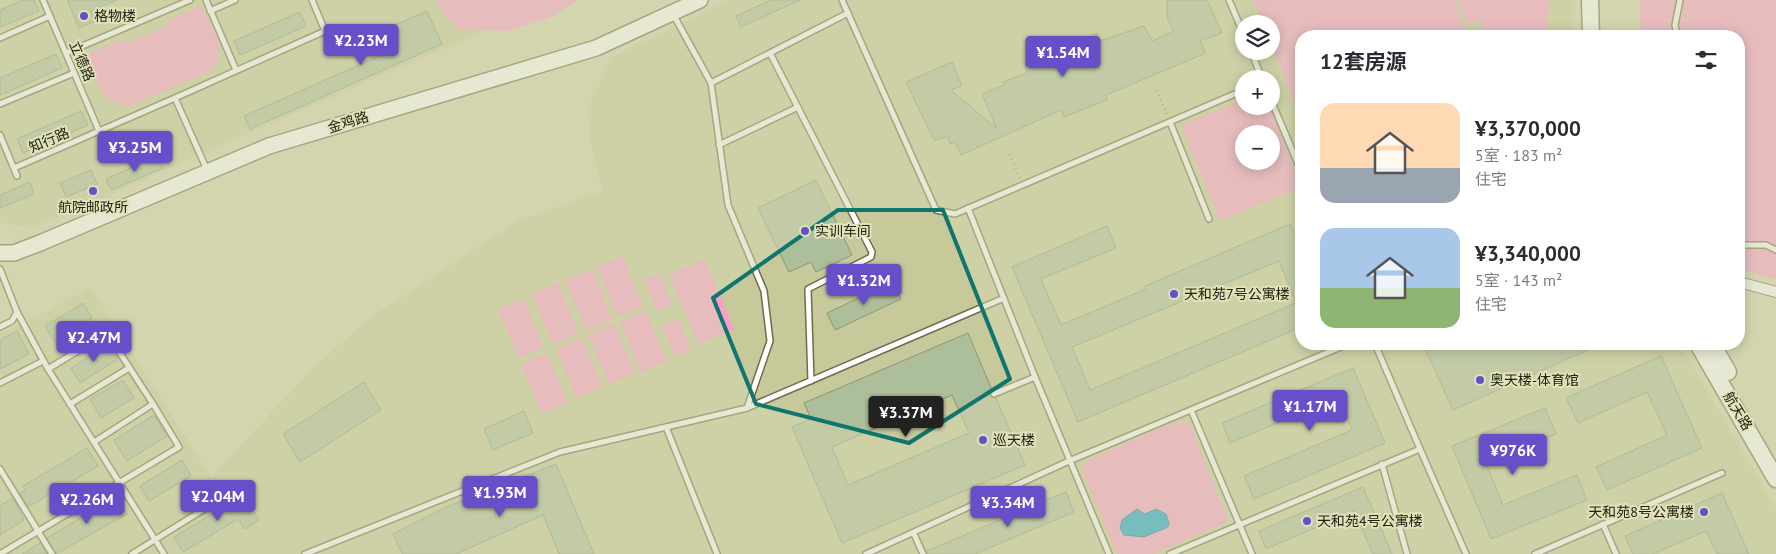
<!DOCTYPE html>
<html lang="zh">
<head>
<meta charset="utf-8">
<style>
  body { margin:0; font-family:"PT Sans","Noto Sans SC",sans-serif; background:#f2f2f3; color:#2b2b33; height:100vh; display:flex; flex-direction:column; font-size:19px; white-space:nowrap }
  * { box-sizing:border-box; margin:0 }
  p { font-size:16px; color:#7c7c81 }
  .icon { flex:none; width:28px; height:28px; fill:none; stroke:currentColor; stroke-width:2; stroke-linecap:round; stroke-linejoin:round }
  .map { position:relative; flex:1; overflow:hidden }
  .side { position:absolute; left:1295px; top:30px; width:450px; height:320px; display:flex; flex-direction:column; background:#fff; border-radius:20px; box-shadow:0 2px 12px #0003 }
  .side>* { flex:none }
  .tools { position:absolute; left:1235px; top:15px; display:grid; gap:10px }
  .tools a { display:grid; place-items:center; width:45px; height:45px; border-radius:50%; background:#fff; box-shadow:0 2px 12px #0003; font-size:25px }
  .price { position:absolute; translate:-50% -42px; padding:0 11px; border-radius:5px; background:#684ec8; color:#fff; font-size:16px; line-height:32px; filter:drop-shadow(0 1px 2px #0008) }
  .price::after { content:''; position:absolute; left:50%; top:30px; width:15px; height:11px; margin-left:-8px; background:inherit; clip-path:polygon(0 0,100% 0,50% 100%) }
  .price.on { background:#222; color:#fff }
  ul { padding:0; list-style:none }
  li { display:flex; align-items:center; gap:15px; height:125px; padding:0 25px }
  li span { display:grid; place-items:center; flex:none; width:140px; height:100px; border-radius:15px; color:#555 }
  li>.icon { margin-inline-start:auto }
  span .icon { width:60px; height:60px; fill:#fffc; stroke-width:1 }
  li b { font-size:21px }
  h2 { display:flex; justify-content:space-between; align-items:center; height:60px; padding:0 25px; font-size:21px }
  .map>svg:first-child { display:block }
  .built { fill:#c8c99b; fill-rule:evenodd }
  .green { fill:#fd9dce; fill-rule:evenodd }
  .water { fill:#09a1d0; stroke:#107b97 }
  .building { fill:#adbe9b; stroke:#889877; fill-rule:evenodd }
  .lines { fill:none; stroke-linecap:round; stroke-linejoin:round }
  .service-casing { stroke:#6d6d4a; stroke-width:8 }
  .minor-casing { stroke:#6d6d4a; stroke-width:12 }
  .secondary-casing { stroke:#6d6d4a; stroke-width:18 }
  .primary-casing { stroke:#6d6d4a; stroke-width:19 }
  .path { stroke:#8b8c6f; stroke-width:2.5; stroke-dasharray:1 4; stroke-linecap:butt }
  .service { stroke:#fff; stroke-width:5 }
  .minor { stroke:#fff; stroke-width:10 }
  .secondary { stroke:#fff; stroke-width:15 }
  .primary { stroke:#fff; stroke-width:16 }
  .marked { fill:none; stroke:#0f766e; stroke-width:4; stroke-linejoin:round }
  .poi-dot { fill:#684ec8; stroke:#e1e2ba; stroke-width:2 }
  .labels { text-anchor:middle; stroke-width:4; stroke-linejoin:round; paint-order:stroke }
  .poi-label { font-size:14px; fill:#222213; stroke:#e1e2ba; text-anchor:start }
  .street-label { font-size:14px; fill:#222213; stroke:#e1e2ba }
</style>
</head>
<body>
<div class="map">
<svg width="1776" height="554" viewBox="0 0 1776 554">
  <rect width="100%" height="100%" fill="#d4d5ae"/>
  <g class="built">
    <polygon points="0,0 554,0 32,228 0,223"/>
    <path d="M730 0H1572L1573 36H1301V344H1680L1776 509V554H0V335L91 288 211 477 314 367 371 317 518 221 602 191 591 144 588 108 612 57ZM1244 24H1271V51H1244ZM1244 79H1271V106H1244ZM1244 134H1271V161H1244Z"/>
  </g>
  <g class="green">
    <polygon points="438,0 577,0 549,18 506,31 457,29 439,8"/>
    <polygon points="1253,0 1453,0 1468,36 1301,36 1301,118 1271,45 1271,24 1263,24"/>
    <polygon points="1457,0 1550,0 1545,36 1486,36 1479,20 1467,25"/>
    <polygon points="1640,0 1776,0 1776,279 1739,269 1739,36 1641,36"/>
    <path d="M202 6C212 29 228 46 212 70L129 106C99 104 97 79 86 55L119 41 130 42 148 35 164 27 170 19Z"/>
    <path d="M1244 99V106H1269L1301 187 1220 221 1181 125ZM1244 134H1271V161H1244Z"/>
    <polygon points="623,256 643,306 617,317 597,267"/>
    <polygon points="705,259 734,330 698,344 669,274"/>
    <polygon points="592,269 612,319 586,330 565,280"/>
    <polygon points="660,273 672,305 657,311 644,279"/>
    <polygon points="558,283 578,333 552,344 532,294"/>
    <polygon points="524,299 543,347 518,358 498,309"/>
    <polygon points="646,311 667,361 641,372 620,322"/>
    <polygon points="678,319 691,351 675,357 662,325"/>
    <polygon points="614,323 635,373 609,384 588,334"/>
    <polygon points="582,338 602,387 576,398 556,348"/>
    <polygon points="547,353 568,403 541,413 521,363"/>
    <polygon points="1178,421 1190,425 1228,519 1224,523 1152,554 1117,554 1081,468 1086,461"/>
  </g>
  <polygon class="water" points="1137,509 1145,514 1156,509 1166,514 1169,523 1168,527 1144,537 1124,535 1120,528 1122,520"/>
  <g class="building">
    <polygon points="23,0 34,0 39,11 0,27 0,10"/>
    <polygon points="67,0 117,0 91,11 95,21 79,28"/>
    <polygon points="771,0 800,0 741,27 736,16"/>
    <polygon points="1167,0 1207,0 1222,33 1200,41 1206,53 1106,95 1107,100 1064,117 1061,110 961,155 955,142 950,144 948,137 934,140 906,82 952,62 962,86 951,90 997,129 982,94 1004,85 1003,82 1027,73 1025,63 1030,63 1049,45 1062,40 1075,37 1091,37 1097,33 1100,41 1144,26 1152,41 1174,31 1167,18"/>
    <polygon points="427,11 442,44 250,129 244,116 384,54 375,34"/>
    <polygon points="300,12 306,26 240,55 234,41"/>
    <polygon points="56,54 62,68 0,95 0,78"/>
    <polygon points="81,111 88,125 23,153 17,139"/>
    <polygon points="158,156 163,168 111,190 106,179"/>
    <polygon points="91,170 97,184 66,197 60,183"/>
    <polygon points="816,180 852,255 816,272 811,262 789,272 758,208"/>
    <polygon points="30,182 34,194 0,208 0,195"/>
    <path d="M1290 224 1301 251V327L1078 422 1012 267 1107 226 1116 248 1041 279 1061 325 1146 289 1145 286ZM1279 261 1296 303 1090 390 1072 347Z"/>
    <polygon points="893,282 901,299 835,330 827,313"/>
    <polygon points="83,303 92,318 54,341 45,326"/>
    <polygon points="17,331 29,354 0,369 0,340"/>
    <path d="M968 333 992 390 990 396 996 398 1025 465 842 543 792 427 811 419 804 403ZM952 395 969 433 848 485 832 447Z"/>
    <polygon points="109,344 118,359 80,383 71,368"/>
    <polygon points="1423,344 1601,344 1453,410"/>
    <polygon points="1661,356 1702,448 1607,490 1596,467 1667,435 1647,392 1578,423 1566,398"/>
    <polygon points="1353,368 1385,443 1254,499 1244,476 1352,430 1338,397 1230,443 1222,423"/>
    <polygon points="123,380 134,398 101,418 90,399"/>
    <polygon points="364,382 381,410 300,462 283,434"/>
    <polygon points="1545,408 1556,434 1486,463 1503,505 1577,475 1587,500 1491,539 1452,446"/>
    <polygon points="524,411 533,433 493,450 484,429"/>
    <polygon points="154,415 167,436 127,461 114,440"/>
    <polygon points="87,448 98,466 28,507 20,493 25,490 23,486"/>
    <polygon points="182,460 191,476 149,501 140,486"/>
    <polygon points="556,464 594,554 559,554 543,515 456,554 402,554 393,534 444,508"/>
    <polygon points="1363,487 1392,554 1373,554 1354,511 1266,549 1259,531"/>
    <polygon points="232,489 244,507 249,504 259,520 245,529 238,519 183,552 174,537 229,504 223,495"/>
    <polygon points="1066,492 1074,512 975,554 927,554 927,551"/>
    <polygon points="1722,493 1749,554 1717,554 1706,531 1653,554 1633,554 1625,536"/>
    <polygon points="117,496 127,514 56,554 47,538"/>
    <polygon points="13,498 24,520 0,535 0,506"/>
    <polygon points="40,543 47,554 22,554"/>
  </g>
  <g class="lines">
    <defs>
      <g id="service">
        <polyline points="43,0 99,131"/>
        <polyline points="206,0 236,70"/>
        <polyline points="842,0 936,210 955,214 1244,90"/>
        <polyline points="1229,0 1244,35"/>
        <polyline points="210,11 235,0"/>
        <polyline points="673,14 711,83 728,205 764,291 770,341 747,408"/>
        <polyline points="1677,36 1675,25 1680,0"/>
        <polyline points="0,38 50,16"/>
        <polyline points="1251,51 1262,79"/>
        <polyline points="66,53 190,0"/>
        <polyline points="770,53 872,252 871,257 808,289 811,381"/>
        <polyline points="711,83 848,13"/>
        <polyline points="175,98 325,31 312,0"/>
        <polyline points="1271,100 1301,171"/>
        <polyline points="0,104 74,73"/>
        <polyline points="1170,122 1209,219"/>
        <polyline points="0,135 17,176"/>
        <polyline points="719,145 798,107"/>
        <polyline points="14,168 175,98 207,170"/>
        <polyline points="968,208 1035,377 1109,554"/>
        <polyline points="1739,245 1766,245 1776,250"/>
        <polyline points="0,269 17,312 12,321 0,327"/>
        <polyline points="17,312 48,369 164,554"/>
        <polyline points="48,369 107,333 153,404 94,442"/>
        <polyline points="0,383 43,361"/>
        <polyline points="994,394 1035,377"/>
        <polyline points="70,404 129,368"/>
        <polyline points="1191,410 1252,554"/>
        <polyline points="666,427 717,554"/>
        <polyline points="1420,449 1466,554"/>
        <polyline points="1382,464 1407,554"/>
        <polyline points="0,469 52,554"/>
        <polyline points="1603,524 1616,554"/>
        <polyline points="914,534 923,554"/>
        <polyline points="0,554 179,447 153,404"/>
        <polyline points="132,554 206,508"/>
        <polyline points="305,554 560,452 747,408 1004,298"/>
        <polyline points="866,554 1069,461 1348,344"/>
        <polyline points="1170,554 1420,449 1375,344"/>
        <polyline points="1535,554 1722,473"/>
      </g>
      <polyline id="minor" points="1739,282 1776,292"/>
      <polyline id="secondary" points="0,253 14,253 40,243 269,146 596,48 700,0"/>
      <g id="primary">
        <polyline points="1590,0 1591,36"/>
        <polyline points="1698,344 1776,479"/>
        <polyline points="1712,344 1728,372"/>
      </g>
    </defs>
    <use href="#service" class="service-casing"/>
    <use href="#minor" class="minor-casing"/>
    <use href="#secondary" class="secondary-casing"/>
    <use href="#primary" class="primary-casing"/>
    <g class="path">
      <polyline points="1157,90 1167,115"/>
      <polyline points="1010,154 1020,179"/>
    </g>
    <use href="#service" class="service"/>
    <use href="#minor" class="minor"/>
    <use href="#secondary" class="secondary"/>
    <use href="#primary" class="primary"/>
  </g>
  <path d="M0 0H1776V554H0ZM838 210H943L1010 379 909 443 756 404 713 298Z" fill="#d4d5ae" fill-opacity=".55" fill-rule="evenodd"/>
  <path class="marked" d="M838 210H943L1010 379 909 443 756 404 713 298Z"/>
  <g class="poi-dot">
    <circle cx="84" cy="16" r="5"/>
    <circle cx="93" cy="191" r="5"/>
    <circle cx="805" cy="231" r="5"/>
    <circle cx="1174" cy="294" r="5"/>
    <circle cx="1480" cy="380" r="5"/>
    <circle cx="983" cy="440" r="5"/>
    <circle cx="1704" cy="512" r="5"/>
    <circle cx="1307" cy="521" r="5"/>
  </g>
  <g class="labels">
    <g class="poi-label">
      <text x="94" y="21">格物楼</text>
      <text x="93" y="212" text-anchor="middle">航院邮政所</text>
      <text x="815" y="236">实训车间</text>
      <text x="1184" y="299">天和苑7号公寓楼</text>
      <text x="1490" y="385">奥天楼-体育馆</text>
      <text x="993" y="445">巡天楼</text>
      <text x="1694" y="517" text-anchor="end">天和苑8号公寓楼</text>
      <text x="1317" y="526">天和苑4号公寓楼</text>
    </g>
    <g class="street-label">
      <text transform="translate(82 61) rotate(67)" y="5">立德路</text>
      <text transform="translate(348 122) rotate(-17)" y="5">金鸡路</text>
      <text transform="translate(49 140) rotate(-23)" y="5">知行路</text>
      <text transform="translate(1738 411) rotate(59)" y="5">航天路</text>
    </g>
  </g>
</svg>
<div class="tools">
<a><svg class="icon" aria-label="layers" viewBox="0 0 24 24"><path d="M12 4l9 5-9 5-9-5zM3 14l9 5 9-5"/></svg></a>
<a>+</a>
<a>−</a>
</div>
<b class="price" style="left:361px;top:66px">¥2.23M</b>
<b class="price" style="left:1063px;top:78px">¥1.54M</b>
<b class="price" style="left:135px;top:173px">¥3.25M</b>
<b class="price" style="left:864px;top:306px">¥1.32M</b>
<b class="price" style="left:94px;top:363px">¥2.47M</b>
<b class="price" style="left:1310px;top:432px">¥1.17M</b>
<b class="price on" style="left:906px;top:438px">¥3.37M</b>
<b class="price" style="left:1513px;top:476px">¥976K</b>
<b class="price" style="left:500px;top:518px">¥1.93M</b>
<b class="price" style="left:218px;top:522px">¥2.04M</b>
<b class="price" style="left:87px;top:525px">¥2.26M</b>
<b class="price" style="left:1008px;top:528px">¥3.34M</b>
<section class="side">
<h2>12套房源<svg class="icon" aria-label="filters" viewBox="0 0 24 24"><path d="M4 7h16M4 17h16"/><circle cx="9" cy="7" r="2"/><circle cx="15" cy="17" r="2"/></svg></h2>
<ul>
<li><span style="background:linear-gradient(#ffd9b3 65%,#9aa5b1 0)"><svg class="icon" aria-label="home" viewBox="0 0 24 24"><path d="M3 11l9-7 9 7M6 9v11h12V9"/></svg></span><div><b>¥3,370,000</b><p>5室 · 183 m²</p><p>住宅</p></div></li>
<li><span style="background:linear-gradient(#a9c7e8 60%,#8fb573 0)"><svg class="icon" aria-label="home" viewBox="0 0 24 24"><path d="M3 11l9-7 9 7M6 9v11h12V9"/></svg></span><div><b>¥3,340,000</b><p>5室 · 143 m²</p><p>住宅</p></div></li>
</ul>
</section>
</div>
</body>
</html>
